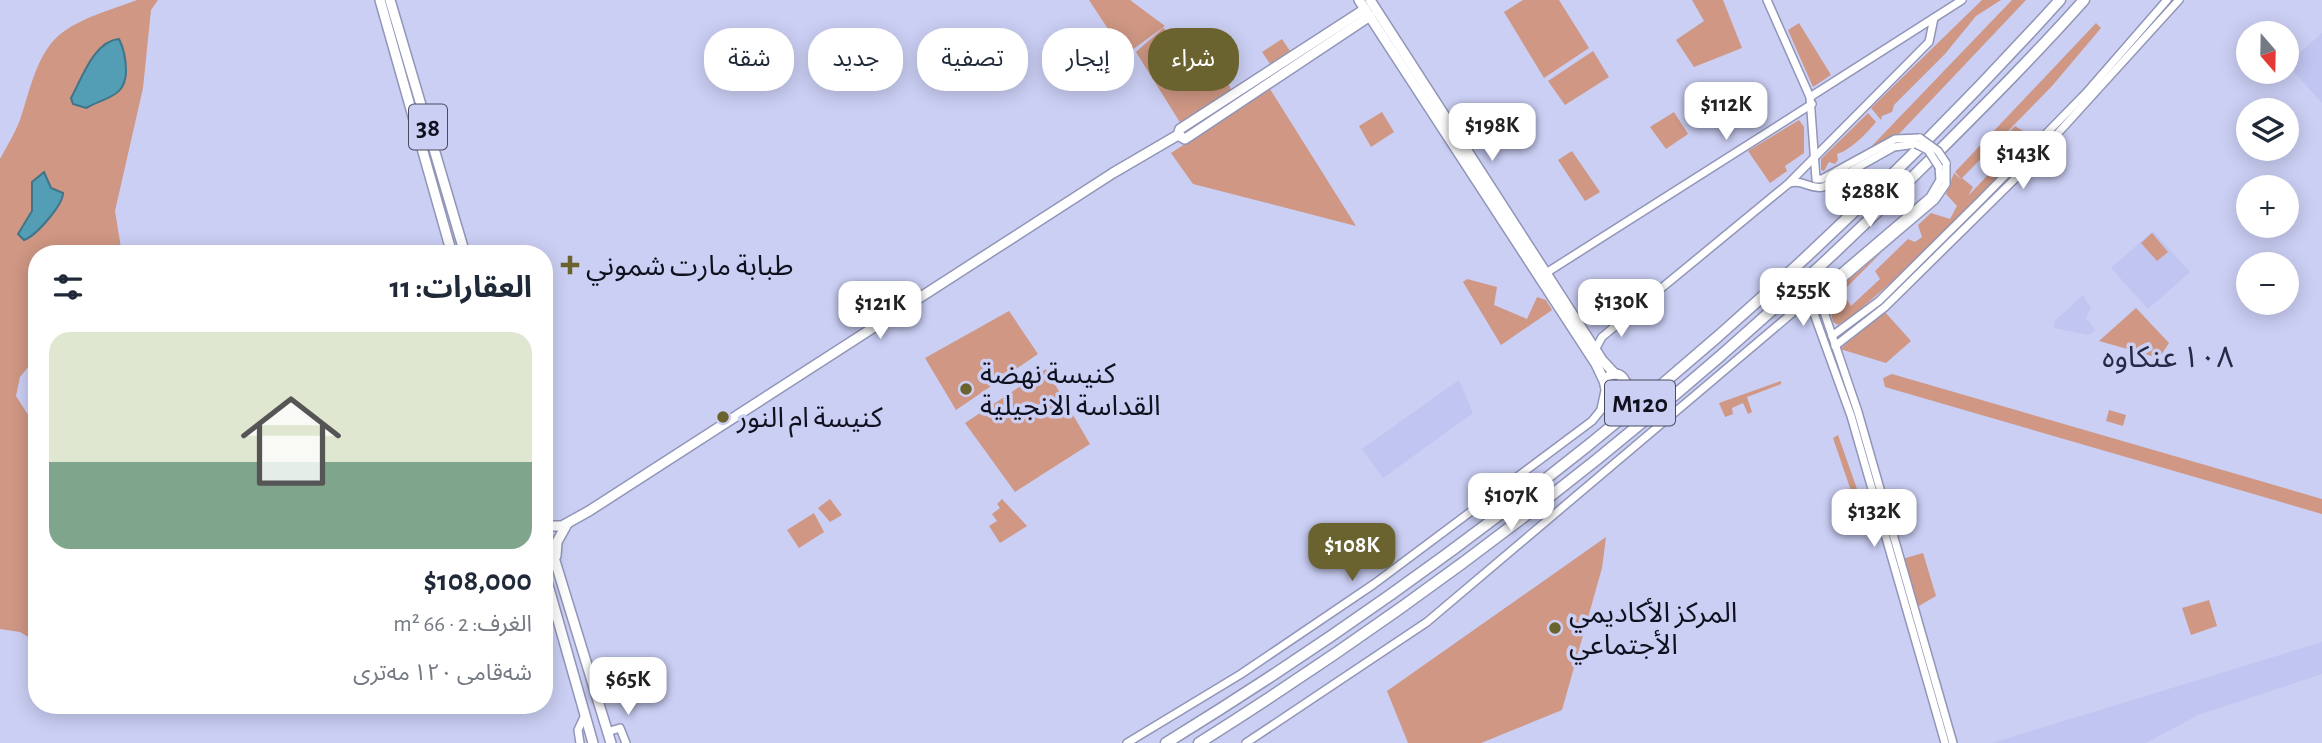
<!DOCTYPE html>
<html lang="ar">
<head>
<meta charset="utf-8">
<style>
  body { margin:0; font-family:"Alegreya Sans","Noto Sans Arabic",sans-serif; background:#f6f6f7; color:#1f2937; direction:rtl; height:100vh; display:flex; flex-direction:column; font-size:26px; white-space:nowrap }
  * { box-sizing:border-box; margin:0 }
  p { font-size:23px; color:#747a83 }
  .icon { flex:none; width:38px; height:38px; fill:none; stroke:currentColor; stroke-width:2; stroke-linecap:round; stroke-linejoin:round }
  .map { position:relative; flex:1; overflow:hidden; direction:ltr }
  .details { position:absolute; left:28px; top:245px; width:525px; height:469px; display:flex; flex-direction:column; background:#fff; border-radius:28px; box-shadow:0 4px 18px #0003; direction:rtl }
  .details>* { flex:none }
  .hud { position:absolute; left:574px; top:28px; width:665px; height:63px; direction:rtl; display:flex; gap:14px }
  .needle { width:46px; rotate:160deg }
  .controls { position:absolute; left:2236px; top:21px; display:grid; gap:14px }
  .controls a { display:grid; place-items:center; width:63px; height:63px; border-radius:50%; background:#fff; box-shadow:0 4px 18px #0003; font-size:35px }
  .price { position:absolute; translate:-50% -60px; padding:0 16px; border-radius:14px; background:#fff; color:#222; font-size:23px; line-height:46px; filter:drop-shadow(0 2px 4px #0008) }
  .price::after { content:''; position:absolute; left:50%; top:42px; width:21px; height:16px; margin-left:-10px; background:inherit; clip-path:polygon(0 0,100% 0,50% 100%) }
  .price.selected { background:#6b632f; color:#fff }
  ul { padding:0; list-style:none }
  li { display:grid; align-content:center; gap:14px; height:371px; padding:0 21px }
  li+li { border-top:2px solid #e0e1e3 }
  li span { display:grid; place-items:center; height:217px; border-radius:21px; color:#555 }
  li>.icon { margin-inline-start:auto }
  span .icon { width:126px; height:126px; fill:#fffc; stroke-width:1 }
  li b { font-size:30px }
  h2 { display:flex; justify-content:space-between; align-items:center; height:84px; padding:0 21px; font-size:30px }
  .pill { padding:0 24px; border-radius:28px; background:#fff; box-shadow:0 4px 18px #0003; font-size:24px; line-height:63px }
  .pill.selected { background:#6b632f; color:#fff }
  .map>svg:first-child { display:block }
  .built { fill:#c1c5f1 }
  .green { fill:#cf9784 }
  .water { fill:#549eb5; stroke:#407488; stroke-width:2 }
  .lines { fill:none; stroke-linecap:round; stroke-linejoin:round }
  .minor-casing { stroke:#9195b7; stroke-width:10 }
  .major-casing { stroke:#9195b7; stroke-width:12 }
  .highway-casing { stroke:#9195b7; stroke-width:13 }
  .minor { stroke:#fff; stroke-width:7 }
  .major { stroke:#fff; stroke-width:9 }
  .highway { stroke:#fff; stroke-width:10 }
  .minor-bridge-casing { stroke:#9195b7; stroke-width:10; stroke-linecap:butt }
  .minor-bridge { stroke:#fff; stroke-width:7 }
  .poi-dot { fill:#6b632f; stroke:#cbcff4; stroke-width:2.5 }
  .labels { text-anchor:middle; stroke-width:7; stroke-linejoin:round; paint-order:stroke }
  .shield { fill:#cbcff4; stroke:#484a5e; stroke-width:2 }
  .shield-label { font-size:26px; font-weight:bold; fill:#10111e }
  .poi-label { font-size:28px; fill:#10111e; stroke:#cbcff4; text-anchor:start }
  .neighbourhood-label { font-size:30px; fill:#272945; stroke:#cbcff4 }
</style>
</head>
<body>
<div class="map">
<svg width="2322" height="743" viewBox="0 0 2322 743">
  <rect width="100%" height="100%" fill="#cbcff4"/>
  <g class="built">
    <polygon points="2322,33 2322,103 2287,64"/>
    <polygon points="2153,231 2190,272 2148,309 2111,268"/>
    <polygon points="2083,295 2091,308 2086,318 2095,330 2089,335 2054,328 2055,321"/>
    <polygon points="1459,380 1473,413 1383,478 1362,449"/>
    <polygon points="2322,642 2322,674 2198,715 2146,743 1992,743"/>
  </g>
  <g class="green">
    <path d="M137 0H158L151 10 143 88 115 211 122 254H37V356L20 377 16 396 37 429 35 641 20 632 0 629V159C7 146 15 133 20 120 29 94 36 56 58 36 79 18 111 10 137 0Z"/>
    <polygon points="1089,0 1130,0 1165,26 1125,55"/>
    <polygon points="1523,0 1559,0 1589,48 1544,78 1504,12"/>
    <polygon points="1692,0 1723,0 1742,48 1694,67 1676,40 1704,21"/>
    <polygon points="1982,0 2001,0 1976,16 1945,54 1894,105 1892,112 1882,116 1881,120 1871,108"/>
    <polygon points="2012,0 2026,0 1900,133 1867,151"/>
    <polygon points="1799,23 1831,75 1813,87 1788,30"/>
    <polygon points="2096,23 2101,28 2052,86 1962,178 1973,187 1968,196 2003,159 1998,152 2001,148 2007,154 2014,147 2005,137 2015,126 2031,136 2034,142 1917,260 1856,313 1838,325 1833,322 1828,297 1882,252 1842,292 1851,306 1880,279 1875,271 1908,239 1915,242 1922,237 1918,225 1931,213 1950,219 1957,206 1946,194 1954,173 1962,180 1955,172"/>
    <path d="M1163 28C1184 43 1224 65 1231 90L1181 124 1136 52Z"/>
    <polygon points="1282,39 1290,51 1270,64 1262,52"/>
    <polygon points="1593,51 1609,77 1565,105 1548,81"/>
    <polygon points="1270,89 1356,226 1193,184 1171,153"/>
    <polygon points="1382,112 1394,132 1371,147 1359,126"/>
    <polygon points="1674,112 1688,134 1666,149 1650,127"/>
    <path d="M1868 113 1876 122C1868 132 1851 150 1837 154L1838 160 1835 164 1829 162 1824 171 1821 170V159Z"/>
    <polygon points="1799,120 1804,127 1804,153 1785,166 1787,171 1770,183 1748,151"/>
    <polygon points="1572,151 1600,192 1585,201 1558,160"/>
    <polygon points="2152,233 2168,252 2157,261 2141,243"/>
    <polygon points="1467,279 1497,287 1494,305 1527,319 1537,297 1546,300 1552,310 1501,345 1463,282"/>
    <polygon points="2136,308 2169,343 2159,358 2099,341"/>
    <polygon points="1009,311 1038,354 956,410 925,358"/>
    <polygon points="1884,311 1911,341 1886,363 1840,349"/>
    <polygon points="1046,369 1090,444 1015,492 965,423"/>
    <polygon points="1892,374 2322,499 2322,514 1885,387 1883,378"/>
    <polygon points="1781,381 1781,384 1747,397 1752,412 1748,414 1743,403 1732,408 1733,414 1725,417 1719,403"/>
    <polygon points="2109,410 2126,415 2123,426 2106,421"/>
    <polygon points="1838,435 1857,489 1851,491 1833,438"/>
    <polygon points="830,499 842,515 830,522 818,508"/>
    <polygon points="1002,499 1027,526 1000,543 989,526 997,521 992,514 1000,508 997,504"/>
    <polygon points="814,513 824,532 799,548 787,530"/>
    <polygon points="1606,537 1602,568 1562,710 1481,743 1408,743 1387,691"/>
    <polygon points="1923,553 1936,596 1917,607 1902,559"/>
    <polygon points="2209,600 2217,626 2191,635 2182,608"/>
  </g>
  <g class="water">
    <path d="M119 39C124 49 126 59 126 71 126 97 106 97 86 108L73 104 71 98C82 78 94 41 119 39Z"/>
    <path d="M44 172 51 188 63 193C63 205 36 236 24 240L18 234 32 211V182Z"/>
  </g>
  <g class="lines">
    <defs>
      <g id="minor">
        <polyline points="1767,0 1810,97 1816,179 1822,179 1895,139 1920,138"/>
        <polyline points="1810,97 1962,0"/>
        <polyline points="1939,167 1940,180 1930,197 1809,300 1851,416 1945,743"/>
        <path d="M1790 183C1803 179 1810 190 1823 187L1894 147 1916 144"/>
        <polyline points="1546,273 1812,104"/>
        <polyline points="1821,297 1935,200 1946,184 1946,163"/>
        <polyline points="1821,303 1858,412 1953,743"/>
        <polyline points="1832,336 1879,301 1981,200 2086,93 2167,0"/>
        <polyline points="1835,346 1885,307 2029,165 2179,0"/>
        <polyline points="1595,350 1602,337 1788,184 1929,42 1934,18"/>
        <polyline points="1601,409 1606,386"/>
        <polyline points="607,732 620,728 626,743"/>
        <polyline points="580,743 578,730 585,715"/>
        <polyline points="1127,743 1241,674 1374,584 1592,421 1614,394"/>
        <polyline points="1246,743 1427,622 1810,298"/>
      </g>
      <g id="major">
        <polyline points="380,0 452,254"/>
        <polyline points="390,0 465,254"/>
        <polyline points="1359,0 1596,364 1605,383"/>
        <polyline points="1370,0 1602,360 1615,374"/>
        <polyline points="1178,135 1185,139 1370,16"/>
        <circle cx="1615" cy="384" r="10"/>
        <polyline points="544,522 549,526 562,526 589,511 1113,173 1178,135 1180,129 1365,9"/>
        <polyline points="544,525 611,743"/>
        <polyline points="556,556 557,542 567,524"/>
        <polyline points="544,571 593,743"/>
      </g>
      <g id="highway">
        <polyline points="1626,383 1633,396 1649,389"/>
        <polyline points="1616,394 1626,404 1619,414"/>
        <path d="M1166 743C1498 539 1799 288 2060 0"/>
        <path d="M1199 743C1466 575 1712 379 1934 156 1985 105 2036 54 2084 0"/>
      </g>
    </defs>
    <use href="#minor" class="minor-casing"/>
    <use href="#major" class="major-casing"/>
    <use href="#highway" class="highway-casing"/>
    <use href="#minor" class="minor"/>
    <use href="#major" class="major"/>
    <use href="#highway" class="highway"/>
    <defs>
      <g id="minor-bridge">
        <polyline points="1920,138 1938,151 1946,163"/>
        <polyline points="1916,144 1928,150 1939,167"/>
      </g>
    </defs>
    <use href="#minor-bridge" class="minor-bridge-casing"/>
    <use href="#minor-bridge" class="minor-bridge"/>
  </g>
  <g class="poi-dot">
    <path d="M566.5 254.5h7v7h7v7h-7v7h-7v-7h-7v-7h7z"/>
    <circle cx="966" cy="389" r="7"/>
    <circle cx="723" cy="417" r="7"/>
    <circle cx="1555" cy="628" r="7"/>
  </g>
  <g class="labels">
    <g class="shield">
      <rect x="409" y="104.5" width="38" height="45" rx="5"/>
      <rect x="1605" y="380.5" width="70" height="45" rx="5"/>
    </g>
    <g class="shield-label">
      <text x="428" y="136">38</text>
      <text x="1640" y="412">M120</text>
    </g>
    <g class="poi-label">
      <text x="586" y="275">طبابة مارت شموني</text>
      <text x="980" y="383">كنيسة نهضة<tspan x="980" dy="32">القداسة الانجيلية</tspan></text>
      <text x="737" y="427">كنيسة ام النور</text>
      <text x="1569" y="622">المركز الأكاديمي<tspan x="1569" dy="32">الأجتماعي</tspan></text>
    </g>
    <g class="neighbourhood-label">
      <text x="2168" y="367">١٠٨ عنکاوە</text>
    </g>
  </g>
</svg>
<div class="controls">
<a><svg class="needle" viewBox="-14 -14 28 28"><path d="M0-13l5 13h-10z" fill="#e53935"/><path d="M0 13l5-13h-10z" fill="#747a83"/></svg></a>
<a><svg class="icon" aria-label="layers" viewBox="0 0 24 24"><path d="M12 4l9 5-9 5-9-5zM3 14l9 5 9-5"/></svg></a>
<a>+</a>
<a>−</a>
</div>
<b class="price" style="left:1726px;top:142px">$112K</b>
<b class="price" style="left:1492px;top:163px">$198K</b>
<b class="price" style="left:2023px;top:191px">$143K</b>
<b class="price" style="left:1870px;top:229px">$288K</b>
<b class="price" style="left:1803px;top:328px">$255K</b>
<b class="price" style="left:1621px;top:339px">$130K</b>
<b class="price" style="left:880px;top:341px">$121K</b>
<b class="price" style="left:1511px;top:533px">$107K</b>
<b class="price" style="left:1874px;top:549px">$132K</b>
<b class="price selected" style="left:1352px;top:583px">$108K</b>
<b class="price" style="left:628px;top:717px">$65K</b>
<div class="hud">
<a class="pill selected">شراء</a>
<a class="pill">إيجار</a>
<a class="pill">تصفية</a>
<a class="pill">جديد</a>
<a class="pill">شقة</a>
</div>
<section class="details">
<h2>العقارات: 11<svg class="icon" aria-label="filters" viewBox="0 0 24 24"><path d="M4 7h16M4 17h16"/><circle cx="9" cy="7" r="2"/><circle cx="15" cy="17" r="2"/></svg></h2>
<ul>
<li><span style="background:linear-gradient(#dfe7d0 60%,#7fa58c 0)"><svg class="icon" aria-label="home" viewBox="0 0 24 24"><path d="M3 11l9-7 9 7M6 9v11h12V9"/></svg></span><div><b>$108,000</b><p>الغرف: 2 · 66 m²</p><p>شەقامی ١٢٠ مەتری</p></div></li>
</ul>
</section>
</div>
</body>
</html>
